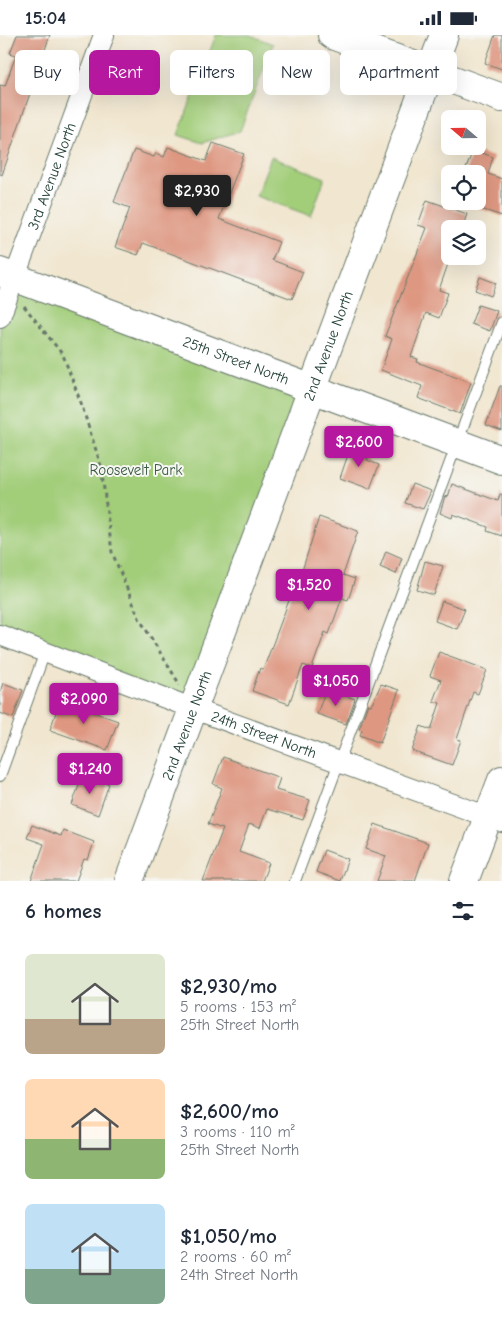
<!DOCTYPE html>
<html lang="en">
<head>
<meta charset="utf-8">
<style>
  body { margin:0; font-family:"Comic Neue",sans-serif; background:#f2f2f3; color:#1f2937; height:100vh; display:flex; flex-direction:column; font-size:19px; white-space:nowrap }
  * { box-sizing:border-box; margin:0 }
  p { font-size:16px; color:#747a83 }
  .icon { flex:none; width:28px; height:28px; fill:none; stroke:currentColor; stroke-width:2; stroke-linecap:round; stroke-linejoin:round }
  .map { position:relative; height:846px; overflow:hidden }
  .side { display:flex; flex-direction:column; background:#fff; flex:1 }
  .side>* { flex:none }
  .hud { position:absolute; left:15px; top:15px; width:472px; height:45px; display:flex; gap:10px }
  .needle { width:32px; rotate:290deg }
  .buttons { position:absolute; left:441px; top:75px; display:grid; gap:10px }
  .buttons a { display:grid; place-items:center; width:45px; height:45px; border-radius:8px; background:#fff; box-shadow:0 5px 20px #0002; font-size:25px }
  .price { position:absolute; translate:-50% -42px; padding:0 11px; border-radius:5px; background:#b5179e; color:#fff; font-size:16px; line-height:32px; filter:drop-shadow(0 1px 2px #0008) }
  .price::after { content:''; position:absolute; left:50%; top:30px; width:15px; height:11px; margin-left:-8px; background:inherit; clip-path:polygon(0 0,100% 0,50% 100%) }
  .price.active { background:#222; color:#fff }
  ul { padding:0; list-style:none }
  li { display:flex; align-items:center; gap:15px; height:125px; padding:0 25px }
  li span { display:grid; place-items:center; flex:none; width:140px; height:100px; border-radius:8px; color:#555 }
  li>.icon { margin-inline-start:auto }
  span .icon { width:60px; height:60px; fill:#fffc; stroke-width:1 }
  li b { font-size:21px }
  h2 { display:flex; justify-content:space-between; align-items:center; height:60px; padding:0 25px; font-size:21px }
  .pill { padding:0 18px; border-radius:8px; background:#fff; box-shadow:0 5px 20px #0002; font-size:18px; line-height:45px }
  .pill.active { background:#b5179e; color:#fff }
  .status { display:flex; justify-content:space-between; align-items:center; height:35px; padding:0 25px; background:#fff; direction:ltr }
  .status svg { height:14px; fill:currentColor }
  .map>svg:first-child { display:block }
  .green { fill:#a2cd79; stroke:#608556 }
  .building { fill:#de9882 }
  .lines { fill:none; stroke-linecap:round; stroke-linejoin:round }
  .lane-casing { stroke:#68786a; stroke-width:12 }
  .street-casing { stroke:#68786a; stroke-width:22 }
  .secondary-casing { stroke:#68786a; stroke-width:30 }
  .path { stroke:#68786a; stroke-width:3; stroke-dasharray:4 4; stroke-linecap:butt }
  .lane { stroke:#fff; stroke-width:10 }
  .street { stroke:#fff; stroke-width:20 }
  .secondary { stroke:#fff; stroke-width:28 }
  .labels { text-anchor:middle; stroke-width:4; stroke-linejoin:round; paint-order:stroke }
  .street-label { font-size:15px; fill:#1f3d34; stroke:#f6f6f2 }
  .park-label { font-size:15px; fill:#395a42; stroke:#f6f6f2 }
</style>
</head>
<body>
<div class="status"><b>15:04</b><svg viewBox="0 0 49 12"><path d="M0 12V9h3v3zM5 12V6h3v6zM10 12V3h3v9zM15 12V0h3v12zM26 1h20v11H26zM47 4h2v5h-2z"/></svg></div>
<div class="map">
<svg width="502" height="846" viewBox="0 0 502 846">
  <rect width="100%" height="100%" fill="#f6f6f2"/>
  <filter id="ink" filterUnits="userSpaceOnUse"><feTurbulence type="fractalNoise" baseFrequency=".02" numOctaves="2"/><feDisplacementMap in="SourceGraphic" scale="10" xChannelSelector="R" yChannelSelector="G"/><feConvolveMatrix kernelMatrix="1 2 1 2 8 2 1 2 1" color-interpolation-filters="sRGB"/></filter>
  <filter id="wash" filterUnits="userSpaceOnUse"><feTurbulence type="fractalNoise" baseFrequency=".0096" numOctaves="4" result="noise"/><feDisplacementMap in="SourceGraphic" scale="20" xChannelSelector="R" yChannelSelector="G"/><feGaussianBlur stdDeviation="1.12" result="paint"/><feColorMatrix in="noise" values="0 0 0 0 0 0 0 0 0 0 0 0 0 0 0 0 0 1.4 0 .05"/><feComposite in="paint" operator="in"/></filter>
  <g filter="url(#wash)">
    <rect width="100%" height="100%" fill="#f1e6cf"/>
    <g class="green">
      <polygon points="216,0 250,0 273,9 240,96 202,108 178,100"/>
      <polygon points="271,122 325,143 311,181 256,161"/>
      <polygon points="15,242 311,354 194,674 0,600 0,282"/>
    </g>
    <g id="blocks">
      <g class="building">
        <polygon points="17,0 50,0 2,140 0,139 0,50 5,51 16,20 10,18"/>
        <polygon points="495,0 502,0 502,34 485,28"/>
        <polygon points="213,108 244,119 219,184 279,207 272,225 303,237 292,264 143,208 138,220 115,212 130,173 114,167 134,115 154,122 156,118 164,122 168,112 206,126"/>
        <polygon points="473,115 493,122 488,139 502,144 502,181 478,173 478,139 464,139"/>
        <polygon points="427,165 467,179 462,194 450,194 450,223 439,255 448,258 439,283 426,278 411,322 418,324 417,327 471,347 460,379 418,363 422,351 381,335 392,304 385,301 427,193 418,190"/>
        <polygon points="480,242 496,248 491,261 475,255"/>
        <polygon points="478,270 497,276 490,296 471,289"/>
        <polygon points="500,351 502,351 502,396 486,390"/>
        <polygon points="351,411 370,417 367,425 379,430 370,454 340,443"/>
        <polygon points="412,449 431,456 423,474 405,468"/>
        <polygon points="452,449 498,466 500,459 502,459 502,501 487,496 488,492 453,479 452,483 440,478 445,461 448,462"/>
        <polygon points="319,482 358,496 343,540 355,544 348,565 342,563 329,599 325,597 312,633 303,630 289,669 252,656 260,633 263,635 291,560 294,561"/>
        <polygon points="386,516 402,523 396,539 380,532"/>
        <polygon points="425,526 443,531 434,560 417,555"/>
        <polygon points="442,566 465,574 457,594 435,586"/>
        <polygon points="439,617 487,635 478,659 473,657 457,704 461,705 452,730 412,716 421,691 431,695 440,668 433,666 441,645 430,641"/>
        <polygon points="3,648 23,655 13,683 0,678 0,658"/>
        <polygon points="381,649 399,655 380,708 360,700 362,695 359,694 368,669 371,670 373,667"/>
        <polygon points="326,654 355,664 346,689 317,679"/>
        <polygon points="60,665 118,686 107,715 50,695"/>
        <polygon points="223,722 280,743 276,755 310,765 303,785 267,774 260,793 249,789 239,817 269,828 262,846 203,846 223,794 208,789 222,753 213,749"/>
        <polygon points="83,739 109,749 98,780 72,770"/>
        <polygon points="375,789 428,808 415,846 377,846 386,821 366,814"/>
        <polygon points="32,790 61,801 63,795 94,807 88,825 84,824 76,846 31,846 44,809 27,803"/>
        <polygon points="324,815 348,824 340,846 316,837"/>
      </g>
    </g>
  </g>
  <g filter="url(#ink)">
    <use href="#blocks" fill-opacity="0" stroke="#68786a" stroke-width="1"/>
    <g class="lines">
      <defs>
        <g id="lane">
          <polyline points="0,741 45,617"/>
          <polyline points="295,846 502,287"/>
        </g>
        <g id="street">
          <path id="s1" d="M0 282 104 0"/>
          <path id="s2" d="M0 600 194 674 502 787"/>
        </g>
        <g id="secondary">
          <polyline points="332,0 502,63"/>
          <path id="s3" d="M0 237 502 425"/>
          <path id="s4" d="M129 846 444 0"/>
          <polyline points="464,846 502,745"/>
        </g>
      </defs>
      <use href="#lane" class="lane-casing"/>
      <use href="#street" class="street-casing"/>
      <use href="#secondary" class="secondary-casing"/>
      <polyline class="path" points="24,271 63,320 81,368 101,431 112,517 139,583 180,650"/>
      <use href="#lane" class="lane"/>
      <use href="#street" class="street"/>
      <use href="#secondary" class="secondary"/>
    </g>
  </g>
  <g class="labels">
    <g class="street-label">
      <text dy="5" stroke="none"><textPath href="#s1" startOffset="150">3rd Avenue North</textPath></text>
      <text dy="5" stroke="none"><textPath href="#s4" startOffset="571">2nd Avenue North</textPath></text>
      <text dy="5" stroke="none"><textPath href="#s3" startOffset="252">25th Street North</textPath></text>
      <text dy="5" stroke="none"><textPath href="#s4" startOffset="166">2nd Avenue North</textPath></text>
      <text dy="5" stroke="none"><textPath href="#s2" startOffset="282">24th Street North</textPath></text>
    </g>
    <g class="park-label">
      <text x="136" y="440">Roosevelt Park</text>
    </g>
  </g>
</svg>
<div class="buttons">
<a><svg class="needle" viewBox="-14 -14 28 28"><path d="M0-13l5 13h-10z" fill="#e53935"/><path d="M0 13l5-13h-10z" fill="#747a83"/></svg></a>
<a><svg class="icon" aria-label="locate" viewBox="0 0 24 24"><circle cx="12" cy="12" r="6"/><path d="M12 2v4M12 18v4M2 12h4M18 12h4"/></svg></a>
<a><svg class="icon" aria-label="layers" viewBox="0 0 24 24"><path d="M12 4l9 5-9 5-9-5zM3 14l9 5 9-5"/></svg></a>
</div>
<b class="price active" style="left:197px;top:182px">$2,930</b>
<b class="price" style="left:359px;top:433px">$2,600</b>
<b class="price" style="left:309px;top:576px">$1,520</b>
<b class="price" style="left:336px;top:672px">$1,050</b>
<b class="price" style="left:84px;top:690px">$2,090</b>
<b class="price" style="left:90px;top:760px">$1,240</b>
<div class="hud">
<a class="pill">Buy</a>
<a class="pill active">Rent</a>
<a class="pill">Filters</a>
<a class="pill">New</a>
<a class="pill">Apartment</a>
</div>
</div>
<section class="side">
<h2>6 homes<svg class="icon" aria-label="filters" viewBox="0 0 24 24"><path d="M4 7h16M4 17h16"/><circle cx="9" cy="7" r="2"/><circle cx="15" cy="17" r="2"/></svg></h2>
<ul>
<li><span style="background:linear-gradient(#dfe7d0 65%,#b9a48a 0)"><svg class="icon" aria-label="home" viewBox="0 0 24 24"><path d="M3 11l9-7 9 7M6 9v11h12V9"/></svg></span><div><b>$2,930/mo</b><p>5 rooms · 153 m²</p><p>25th Street North</p></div></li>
<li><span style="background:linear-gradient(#ffd9b3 60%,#8fb573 0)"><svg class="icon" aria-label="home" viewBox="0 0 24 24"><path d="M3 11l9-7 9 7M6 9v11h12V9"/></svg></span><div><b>$2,600/mo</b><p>3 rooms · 110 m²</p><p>25th Street North</p></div></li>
<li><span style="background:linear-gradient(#bfe0f5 65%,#7fa58c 0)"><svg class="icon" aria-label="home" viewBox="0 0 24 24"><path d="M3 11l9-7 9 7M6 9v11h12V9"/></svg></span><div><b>$1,050/mo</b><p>2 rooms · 60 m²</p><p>24th Street North</p></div></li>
</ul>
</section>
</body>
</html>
